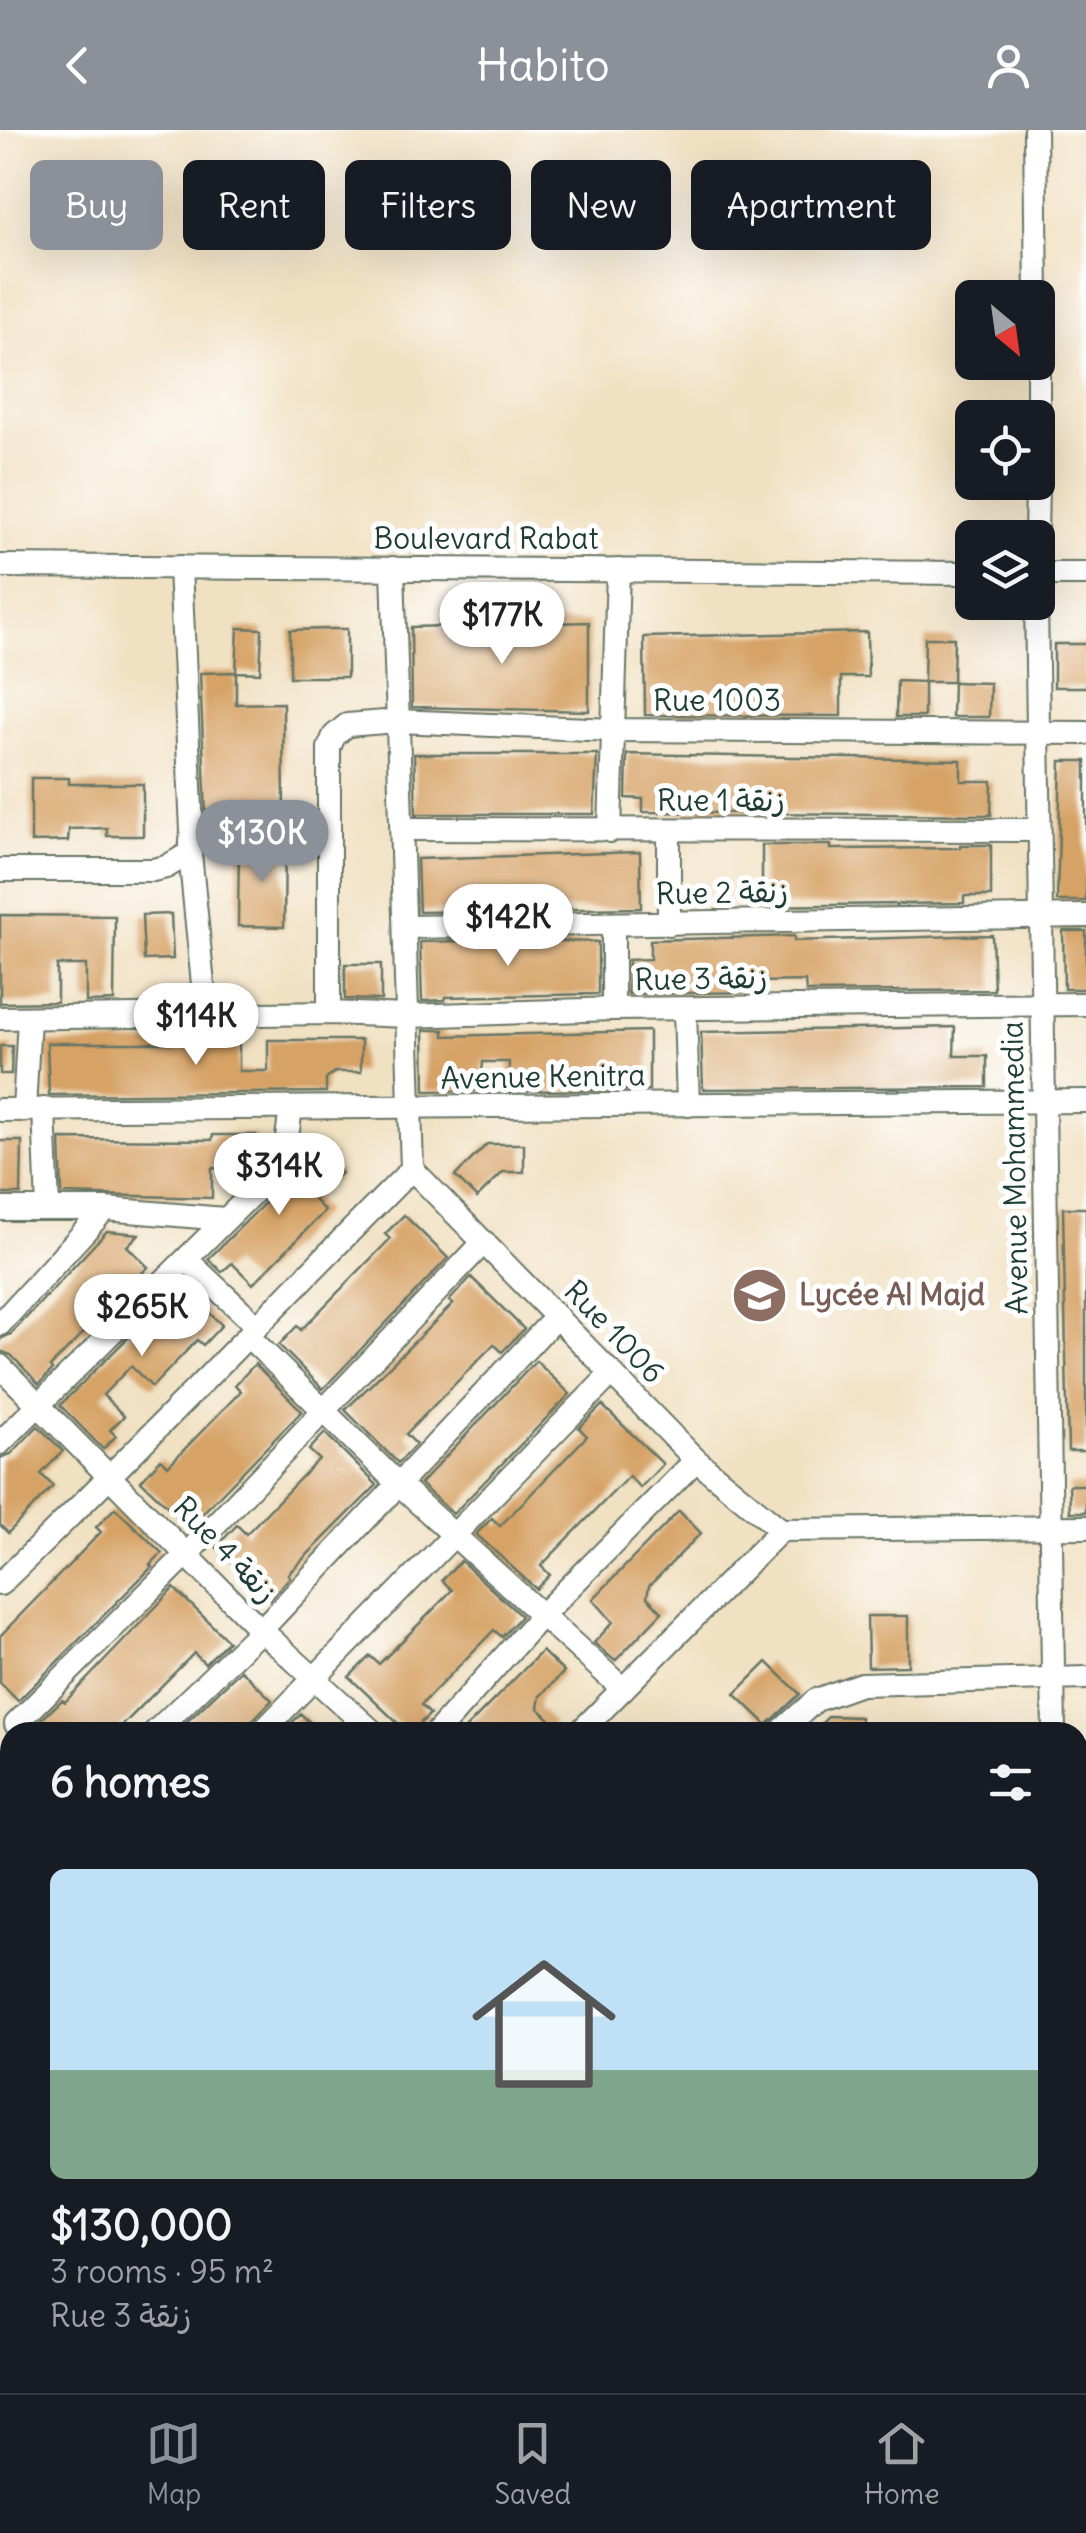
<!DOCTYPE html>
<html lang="en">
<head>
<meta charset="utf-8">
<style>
  body { margin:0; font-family:Delius,"Playpen Sans Arabic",sans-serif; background:#20242c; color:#f1f3f6; height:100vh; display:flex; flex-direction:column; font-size:38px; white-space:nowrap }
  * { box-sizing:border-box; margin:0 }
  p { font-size:32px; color:#9ea1a6 }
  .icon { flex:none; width:55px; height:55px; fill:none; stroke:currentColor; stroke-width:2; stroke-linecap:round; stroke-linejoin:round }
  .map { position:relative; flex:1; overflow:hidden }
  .details { position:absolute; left:0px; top:1592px; width:1088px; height:672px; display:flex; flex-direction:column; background:#171b24; border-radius:30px 30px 0 0; box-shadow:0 10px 40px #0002 }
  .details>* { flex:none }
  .guide { position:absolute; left:30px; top:30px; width:1028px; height:90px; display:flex; gap:20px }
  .needle { width:65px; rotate:151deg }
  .fabs { position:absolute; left:955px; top:150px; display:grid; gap:20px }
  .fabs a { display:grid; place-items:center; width:100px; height:100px; border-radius:15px; background:#171b24; box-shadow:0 10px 40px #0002; font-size:50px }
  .price { position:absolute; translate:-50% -85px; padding:0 22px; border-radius:35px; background:#fff; color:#222; font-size:32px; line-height:65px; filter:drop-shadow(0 2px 5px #0008) }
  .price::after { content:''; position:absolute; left:50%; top:60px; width:30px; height:22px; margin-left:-15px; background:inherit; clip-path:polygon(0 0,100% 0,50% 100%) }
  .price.selected { background:#8c9099; color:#fff }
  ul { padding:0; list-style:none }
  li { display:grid; align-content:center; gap:20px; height:530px; padding:0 50px }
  li span { display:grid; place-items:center; height:310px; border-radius:15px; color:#555 }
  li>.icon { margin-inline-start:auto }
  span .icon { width:180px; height:180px; fill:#fffc; stroke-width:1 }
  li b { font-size:42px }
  h2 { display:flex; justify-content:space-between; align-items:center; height:120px; padding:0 50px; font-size:42px }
  .tag { padding:0 35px; border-radius:15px; background:#171b24; box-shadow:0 10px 40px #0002; font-size:35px; line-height:90px }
  .tag.selected { background:#8c9099; color:#fff }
  header { display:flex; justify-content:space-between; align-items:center; height:130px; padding:0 50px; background:#8c9099; color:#fff; font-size:45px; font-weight:600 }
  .menu { display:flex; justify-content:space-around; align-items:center; height:140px; border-top:2px solid #363941; background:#171b24; font-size:28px; color:#9ea1a6 }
  .menu a { display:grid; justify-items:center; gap:5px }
  .menu .selected { color:#8c9099 }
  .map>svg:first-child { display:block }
  .building { fill:#d6a265 }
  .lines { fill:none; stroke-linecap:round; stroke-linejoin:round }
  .minor-casing { stroke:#687666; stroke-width:26 }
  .major-casing { stroke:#687666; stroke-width:31 }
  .minor { stroke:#fff; stroke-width:22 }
  .major { stroke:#f9bc8a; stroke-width:28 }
  .labels { text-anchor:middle; stroke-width:10; stroke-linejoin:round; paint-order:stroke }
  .street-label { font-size:30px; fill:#1f3d34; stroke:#fff }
  .education-label { font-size:30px; font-weight:bold; fill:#785e54; stroke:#fff; text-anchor:start }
</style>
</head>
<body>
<header><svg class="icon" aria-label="back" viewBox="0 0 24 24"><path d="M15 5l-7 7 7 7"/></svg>Habito<svg class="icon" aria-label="person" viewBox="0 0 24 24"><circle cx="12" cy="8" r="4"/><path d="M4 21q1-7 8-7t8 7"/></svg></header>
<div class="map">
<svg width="1086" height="2263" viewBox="0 0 1086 2263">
  <rect width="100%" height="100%" fill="#fff"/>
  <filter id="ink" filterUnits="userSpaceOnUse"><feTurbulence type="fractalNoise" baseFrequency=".01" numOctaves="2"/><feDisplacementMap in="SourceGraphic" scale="20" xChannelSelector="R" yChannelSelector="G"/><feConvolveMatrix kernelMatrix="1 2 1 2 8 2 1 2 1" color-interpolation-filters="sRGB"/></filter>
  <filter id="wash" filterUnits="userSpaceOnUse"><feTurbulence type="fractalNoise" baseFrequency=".0048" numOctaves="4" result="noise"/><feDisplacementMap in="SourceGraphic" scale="40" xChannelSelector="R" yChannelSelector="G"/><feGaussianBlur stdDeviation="2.25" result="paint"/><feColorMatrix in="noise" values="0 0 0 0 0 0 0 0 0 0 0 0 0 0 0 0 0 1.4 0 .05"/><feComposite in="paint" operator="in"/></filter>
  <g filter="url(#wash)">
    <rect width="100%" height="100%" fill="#f1e1c3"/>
    <g id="blocks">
      <g class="building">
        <polygon points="589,492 589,581 412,577 411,497"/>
        <polygon points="238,498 262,499 260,543 236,542"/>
        <polygon points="330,499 347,499 347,547 290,547 290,500"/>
        <polygon points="867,502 868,547 841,547 841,586 645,585 644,507"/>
        <polygon points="925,508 954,508 953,552 924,552"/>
        <rect x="1054" y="514" width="32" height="43"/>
        <polygon points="236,542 236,574 283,573 284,684 206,685 200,543"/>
        <polygon points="897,551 924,552 924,587 896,587"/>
        <polygon points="953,552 990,553 989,587 952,587"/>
        <polygon points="414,624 597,624 594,684 416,684"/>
        <polygon points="627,624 961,630 961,651 992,651 991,685 643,682 643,669 626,668"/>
        <polygon points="1061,631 1086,631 1086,771 1057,771"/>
        <polygon points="31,648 69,648 69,654 143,654 143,706 107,706 107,698 69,699 68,711 31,712"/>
        <polygon points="239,713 285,713 284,797 238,796"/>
        <polygon points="762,715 831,715 831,719 960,718 960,715 991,715 991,766 964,766 964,773 762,776"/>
        <polygon points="640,722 641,778 419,782 417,729"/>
        <polygon points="171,784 173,829 144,830 142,785"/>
        <polygon points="0,785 115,786 114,871 86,872 86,835 57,835 57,872 0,873"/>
        <polygon points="1063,801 1086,801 1086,859 1064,859"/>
        <polygon points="992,805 994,860 806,862 805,851 757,852 757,862 628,864 628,830 650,829 650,810 794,806 794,811"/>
        <polygon points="525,810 598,812 598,864 446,867 445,870 422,871 420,812"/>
        <polygon points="345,834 381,834 381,870 345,869"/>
        <polygon points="955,897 954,926 987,926 987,957 703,959 701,902"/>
        <polygon points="424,900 444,900 444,906 649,901 649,960 509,961 509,932 483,932 480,961 425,961"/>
        <polygon points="268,910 361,910 361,942 335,942 326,949 326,962 49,965 47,913 239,913 239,941 268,941"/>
        <polygon points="0,916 12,916 11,944 0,944"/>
        <polygon points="213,1005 256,1005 256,1039 212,1038 212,1068 62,1064 60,1009 212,1010"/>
        <polygon points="0,1011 22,1011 21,1064 0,1064"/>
        <polygon points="311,1013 341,1043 314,1070 325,1081 253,1154 232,1133 222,1142 208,1129 289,1049 298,1026"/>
        <polygon points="487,1014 524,1014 524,1042 503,1042 477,1068 455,1046"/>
        <polygon points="1063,1078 1086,1078 1086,1321 1068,1321"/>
        <polygon points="404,1085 448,1128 323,1259 279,1215 297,1196 301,1200 390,1109 385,1104"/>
        <polygon points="107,1101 139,1104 127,1116 148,1137 50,1237 52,1240 39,1254 11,1225 0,1221 0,1209 11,1204"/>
        <polygon points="471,1147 524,1199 502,1222 494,1214 406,1304 416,1314 398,1333 345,1280 453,1174 449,1171"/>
        <polygon points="186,1150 200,1163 194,1168 222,1195 203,1215 197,1210 152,1257 131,1236 103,1265 124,1286 110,1300 116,1306 103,1319 60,1275"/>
        <polygon points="536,1231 570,1264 453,1384 420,1354"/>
        <polygon points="255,1234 302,1281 189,1397 141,1351 161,1329 168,1336 241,1261 235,1255"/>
        <polygon points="602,1275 663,1334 640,1358 629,1346 541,1436 550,1445 536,1459 476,1404 492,1388 500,1396 587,1306 579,1298"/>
        <polygon points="38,1296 63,1321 41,1344 53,1356 8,1403 0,1395 0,1328 11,1324"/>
        <polygon points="325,1303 377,1355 288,1444 290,1447 270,1469 216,1417 237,1395 246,1404 319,1329 309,1320"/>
        <polygon points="1069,1355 1086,1355 1086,1382 1070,1382"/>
        <polygon points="115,1378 162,1423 150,1435 152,1437 18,1571 0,1553 0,1506 101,1402 96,1397"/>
        <polygon points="679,1381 701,1403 649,1456 647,1467 662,1482 615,1531 594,1513 613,1492 593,1469"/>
        <polygon points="461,1431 521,1486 502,1507 494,1500 421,1575 430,1584 411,1602 407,1602 349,1547 370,1526 379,1534 425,1488 452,1460 442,1450"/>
        <polygon points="174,1458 228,1511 205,1534 194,1523 116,1602 53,1602 41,1590 62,1570 65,1572"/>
        <polygon points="867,1486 908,1486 908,1536 868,1537"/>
        <polygon points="542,1521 564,1542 540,1566 538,1578 554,1593 544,1602 462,1602"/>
        <polygon points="767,1532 800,1564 767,1595 735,1564"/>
        <polygon points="241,1540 272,1570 251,1592 247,1602 176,1602"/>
        <polygon points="301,1584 320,1602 282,1602"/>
        <polygon points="829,1586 860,1587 860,1602 813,1602"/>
      </g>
    </g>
  </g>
  <g filter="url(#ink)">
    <use href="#blocks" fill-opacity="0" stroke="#687666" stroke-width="2.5"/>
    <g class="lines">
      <defs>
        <g id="minor">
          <polyline points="1035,0 1037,168"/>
          <polyline points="1038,198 1038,329"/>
          <polyline points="1036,408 1037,352"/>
          <polyline points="0,436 972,443"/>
          <polyline points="1038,444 1086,444"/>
          <polyline points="1036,472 1054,1602"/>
          <polyline points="402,699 1039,700"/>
          <polyline points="610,701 618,440"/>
          <polyline points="190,723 206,885"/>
          <polyline points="0,740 153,740 166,737 190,723 192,701 180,437"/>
          <polyline points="669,794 669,701"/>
          <polyline points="405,797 1086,786"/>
          <polyline points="613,879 613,795"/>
          <polyline points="685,879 688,975"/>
          <polyline points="329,883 329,618 334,606 347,595 397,591 614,600 1086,603"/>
          <polyline points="0,888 329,883 408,886 613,879 1086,874"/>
          <polyline points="44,979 48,1079"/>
          <polyline points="0,980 1086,971"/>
          <polyline points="24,980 29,888"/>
          <polyline points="412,1039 696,1330 781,1400"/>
          <polyline points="0,1079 105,1079 225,1089"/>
          <polyline points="187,1130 256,1195"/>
          <polyline points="0,1194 105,1079"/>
          <polyline points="248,1206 398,1354 623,1559"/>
          <polyline points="0,1236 261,1500 373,1602"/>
          <polyline points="0,1313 278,1038 286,1015 291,978"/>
          <polyline points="781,1400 1086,1397"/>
          <path d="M0 1454C141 1319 274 1177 412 1039L393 438"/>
          <polyline points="16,1594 187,1424 484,1112"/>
          <polyline points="155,1602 261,1500 557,1186"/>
          <polyline points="262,1602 612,1243"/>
          <polyline points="437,1602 541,1486 696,1330"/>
          <polyline points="580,1602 781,1400"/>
          <polyline points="780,1602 816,1570 861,1554 1086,1548"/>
          <polyline points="1078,1680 1086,1680"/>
          <polyline points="1078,1869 1086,1869"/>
          <polyline points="1078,1918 1086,1918"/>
          <polyline points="0,2041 10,2051"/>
          <polyline points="0,2106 10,2096"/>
          <polyline points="0,2196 10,2185"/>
          <polyline points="1078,2202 1086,2201"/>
          <polyline points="736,2255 736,2263"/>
          <polyline points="1055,2255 1055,2263"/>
        </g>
        <g id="major">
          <polyline points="0,1772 10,1782"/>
          <polyline points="0,1835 10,1845"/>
          <polyline points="431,2255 439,2263"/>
          <polyline points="507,2255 515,2263"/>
        </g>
      </defs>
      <use href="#minor" class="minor-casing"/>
      <use href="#major" class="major-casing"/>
      <use href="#minor" class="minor"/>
      <use href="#major" class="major"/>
    </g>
  </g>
  <defs>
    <symbol id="school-disc" viewBox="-11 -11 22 22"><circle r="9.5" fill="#8d6e63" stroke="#fff"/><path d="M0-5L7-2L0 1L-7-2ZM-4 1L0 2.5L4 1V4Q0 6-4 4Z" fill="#fff"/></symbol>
  </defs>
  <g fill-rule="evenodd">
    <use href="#school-disc" x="728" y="1134" width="63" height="63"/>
  </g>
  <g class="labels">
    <g class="street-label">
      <text x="486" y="419">Boulevard Rabat</text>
      <text x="717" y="581">Rue 1003</text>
      <text x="721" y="681">Rue 1 زنقة</text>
      <text transform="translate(722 763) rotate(-1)" y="10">Rue 2 زنقة</text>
      <text transform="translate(701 849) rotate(-1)" y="10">Rue 3 زنقة</text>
      <text transform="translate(543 947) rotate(-1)" y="10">Avenue Kenitra</text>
      <text transform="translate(1015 1038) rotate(-91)" y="10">Avenue Mohammedia</text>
      <text transform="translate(614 1202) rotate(46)" y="10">Rue 1006</text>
      <text transform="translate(225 1420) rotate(46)" y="10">Rue 4 زنقة</text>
    </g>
    <g class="education-label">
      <text x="799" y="1175">Lycée Al Majd</text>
    </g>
  </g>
</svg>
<div class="fabs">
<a><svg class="needle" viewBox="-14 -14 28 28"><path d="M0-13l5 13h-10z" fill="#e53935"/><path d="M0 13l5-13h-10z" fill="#9ea1a6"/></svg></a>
<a><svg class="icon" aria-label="locate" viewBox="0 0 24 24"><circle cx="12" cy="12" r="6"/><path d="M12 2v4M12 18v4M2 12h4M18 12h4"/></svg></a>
<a><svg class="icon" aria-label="layers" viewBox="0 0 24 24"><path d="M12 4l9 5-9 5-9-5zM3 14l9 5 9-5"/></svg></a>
</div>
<b class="price" style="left:502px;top:537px">$177K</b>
<b class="price selected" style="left:262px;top:755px">$130K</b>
<b class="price" style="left:508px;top:839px">$142K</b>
<b class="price" style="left:196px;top:938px">$114K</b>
<b class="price" style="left:279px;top:1088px">$314K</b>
<b class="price" style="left:142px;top:1229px">$265K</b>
<div class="guide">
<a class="tag selected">Buy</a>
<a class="tag">Rent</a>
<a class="tag">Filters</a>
<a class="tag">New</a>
<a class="tag">Apartment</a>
</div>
<section class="details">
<h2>6 homes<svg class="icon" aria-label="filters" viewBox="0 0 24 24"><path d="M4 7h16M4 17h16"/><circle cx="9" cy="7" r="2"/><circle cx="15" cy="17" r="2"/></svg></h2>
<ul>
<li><span style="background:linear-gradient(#bfe0f5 65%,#7fa58c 0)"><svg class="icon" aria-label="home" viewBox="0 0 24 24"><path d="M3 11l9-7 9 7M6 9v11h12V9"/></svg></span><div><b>$130,000</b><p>3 rooms · 95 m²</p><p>Rue 3 زنقة</p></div></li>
</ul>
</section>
</div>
<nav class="menu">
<a class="selected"><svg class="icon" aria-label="map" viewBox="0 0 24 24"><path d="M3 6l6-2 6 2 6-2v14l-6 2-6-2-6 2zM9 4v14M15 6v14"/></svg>Map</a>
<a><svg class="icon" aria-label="saved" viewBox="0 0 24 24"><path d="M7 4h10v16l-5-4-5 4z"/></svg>Saved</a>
<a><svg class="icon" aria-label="home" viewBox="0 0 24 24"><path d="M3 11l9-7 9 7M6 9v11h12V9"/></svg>Home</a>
</nav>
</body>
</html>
